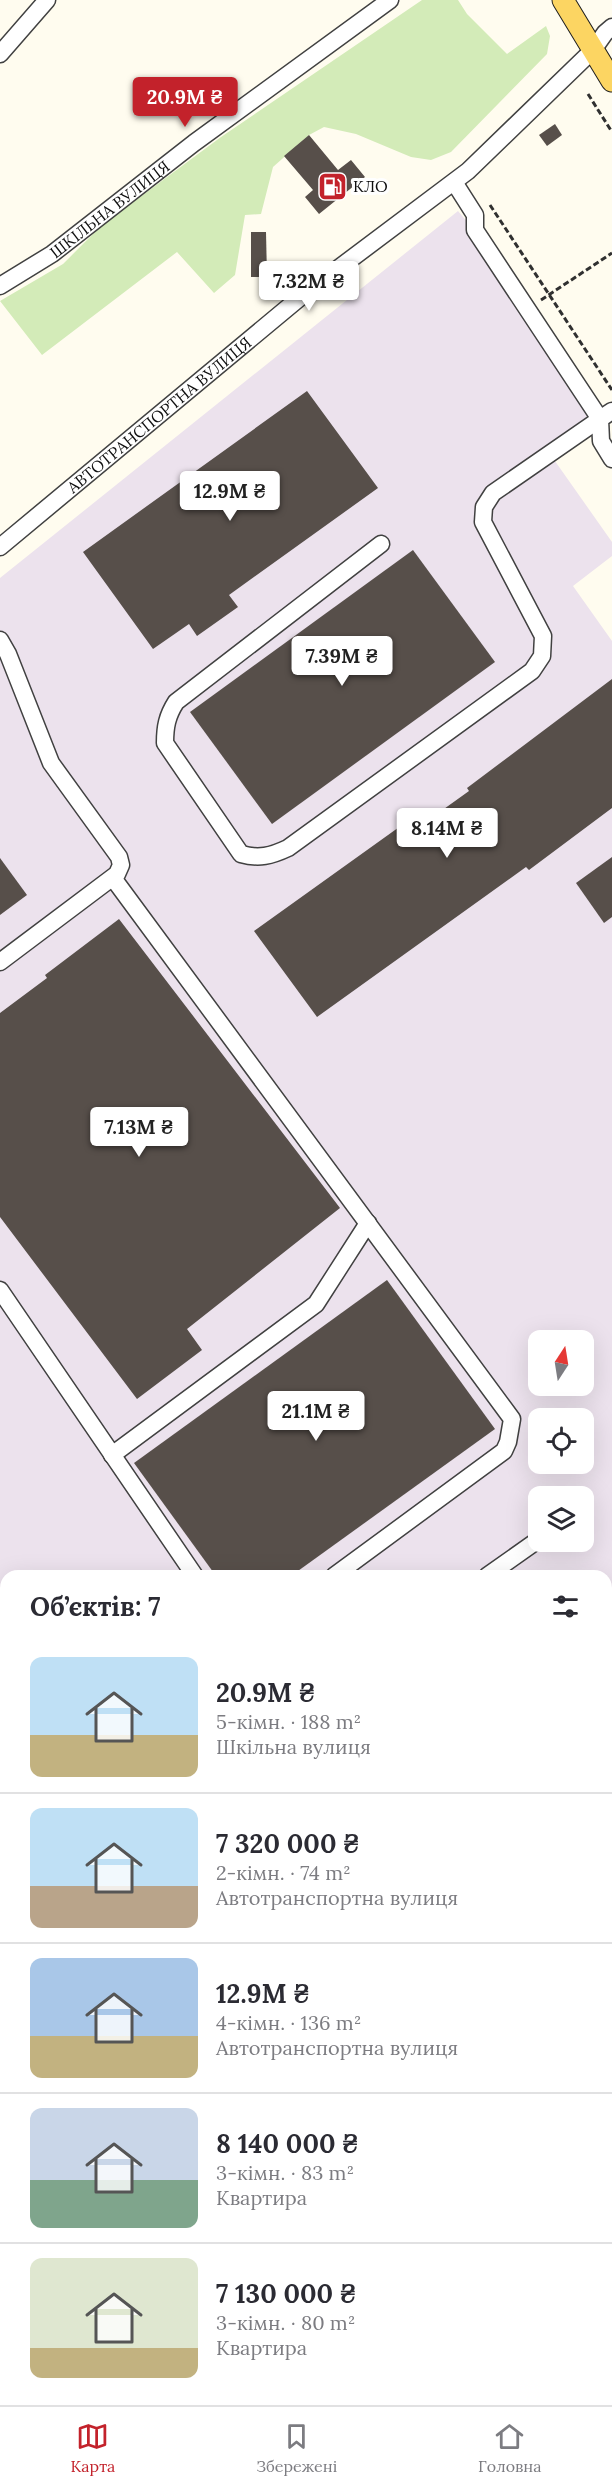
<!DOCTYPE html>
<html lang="uk">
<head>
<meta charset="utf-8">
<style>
  body { margin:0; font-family:Lora,serif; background:#f2f2f3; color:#2b2b33; height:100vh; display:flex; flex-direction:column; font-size:22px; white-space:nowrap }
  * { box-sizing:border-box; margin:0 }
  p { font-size:20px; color:#7c7c81 }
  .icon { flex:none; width:33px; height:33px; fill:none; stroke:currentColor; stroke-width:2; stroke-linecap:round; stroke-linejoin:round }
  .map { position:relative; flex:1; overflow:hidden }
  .details { position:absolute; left:0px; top:1570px; width:612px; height:836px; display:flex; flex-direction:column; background:#fff; border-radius:18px 18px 0 0; box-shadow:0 6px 24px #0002 }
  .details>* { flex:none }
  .needle { width:39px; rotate:12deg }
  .controls { position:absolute; left:528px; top:1330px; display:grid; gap:12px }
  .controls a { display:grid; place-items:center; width:66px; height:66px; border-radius:12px; background:#fff; box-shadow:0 6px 24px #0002; font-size:30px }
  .price { position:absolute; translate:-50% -51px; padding:0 14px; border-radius:6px; background:#fff; color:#222; font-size:20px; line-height:39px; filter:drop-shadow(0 2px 3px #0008) }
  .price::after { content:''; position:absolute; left:50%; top:36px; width:18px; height:14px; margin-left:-9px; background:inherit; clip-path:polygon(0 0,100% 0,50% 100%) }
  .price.active { background:#c3222b; color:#fff }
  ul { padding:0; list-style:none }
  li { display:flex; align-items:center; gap:18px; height:150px; padding:0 30px }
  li+li { border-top:2px solid #e1e1e2 }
  li span { display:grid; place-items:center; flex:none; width:168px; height:120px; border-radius:12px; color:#555 }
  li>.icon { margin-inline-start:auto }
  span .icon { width:72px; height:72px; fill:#fffc; stroke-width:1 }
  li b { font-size:26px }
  h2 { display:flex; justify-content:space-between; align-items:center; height:72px; padding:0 30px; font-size:26px }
  .dock { display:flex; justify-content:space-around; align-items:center; height:84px; border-top:2px solid #e1e1e2; background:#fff; font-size:16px; color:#7c7c81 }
  .dock a { display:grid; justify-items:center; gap:3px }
  .dock .active { color:#c3222b }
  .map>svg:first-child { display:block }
  .industrial { fill:#ece2ed; fill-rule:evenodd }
  .green { fill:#d3ebb8 }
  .building { fill:#574f4a }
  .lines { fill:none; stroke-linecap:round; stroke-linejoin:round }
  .minor-casing { stroke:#414141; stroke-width:19 }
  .major-casing { stroke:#1f1f1f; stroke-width:23 }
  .path { stroke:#303030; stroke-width:3; stroke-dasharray:6 3; stroke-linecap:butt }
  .minor { stroke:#fff; stroke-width:16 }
  .major { stroke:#fcd562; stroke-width:21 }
  .labels { text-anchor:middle; stroke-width:6; stroke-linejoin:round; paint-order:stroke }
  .poi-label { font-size:16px; fill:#0e0e0e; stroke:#fff; text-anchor:start }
  .street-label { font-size:16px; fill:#0e0e0e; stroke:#fff }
</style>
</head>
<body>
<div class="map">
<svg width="612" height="2405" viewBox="0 0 612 2405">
  <rect width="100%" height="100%" fill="#fffcef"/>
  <path class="industrial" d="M458 211 470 225 596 422 550 454 612 542V556L573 586 612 641V1592L606 1597V1576H6V1857L0 1849V578ZM538 1341H584V1386H538ZM538 1419H584V1464H538ZM538 1497H584V1542H538Z"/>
  <polygon class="green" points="422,0 458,0 467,14 507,54 546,26 550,36 547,54 451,152 431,160 411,157 356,134 324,127 309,135 273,167 261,214 245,215 235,275 214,293 177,252 42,355 0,301 63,264 101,226 221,137"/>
  <g class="building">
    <polygon points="555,124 562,135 547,146 539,135"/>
    <polygon points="309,135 338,170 351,160 365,177 319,214 305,197 313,190 284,156"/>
    <polygon points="251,232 266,232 267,277 251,277"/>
    <polygon points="307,391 378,488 229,595 238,607 197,636 189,624 153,649 83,552"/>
    <polygon points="413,550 495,662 272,824 190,712"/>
    <polygon points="612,679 612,808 529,870 526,867 317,1017 254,931 402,825 409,834 469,791 467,788"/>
    <polygon points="612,857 612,917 604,923 576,883"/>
    <polygon points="0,858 27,895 0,915"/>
    <polygon points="119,919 340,1208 187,1329 202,1350 137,1399 0,1217 0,1013 47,978 45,975"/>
    <polygon points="387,1280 495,1429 291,1576 216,1576 134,1463"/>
  </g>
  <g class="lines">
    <defs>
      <g id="minor">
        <polyline points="0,54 47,0"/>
        <path id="s1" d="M0 286 52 254 194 143 390 0"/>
        <polyline points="612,411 600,419 601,441 612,459"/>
        <path d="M381 544 176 702C167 716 165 727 165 743L241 854C259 859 271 856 288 848L532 671 542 656 543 636 483 522 484 507 493 493 600 419 475 230V215L454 182"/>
        <path id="s2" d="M0 547 303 295 468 171 593 50 605 33 612 27"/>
        <polyline points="0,640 8,654 51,763 119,857 121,865 117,874 0,962"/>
        <polyline points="113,878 512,1419 508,1442 504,1451 334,1576"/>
        <polyline points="0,1290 195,1576"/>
        <polyline points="112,1455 316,1304 368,1223"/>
        <polyline points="487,1576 538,1540"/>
        <polyline points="606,1631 612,1627"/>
        <polyline points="606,1773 612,1775"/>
        <polyline points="606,1920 612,1922"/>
        <polyline points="0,1948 6,1932"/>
        <polyline points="0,2051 6,2059"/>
        <polyline points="0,2078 6,2073"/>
        <polyline points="393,2405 393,2400"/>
      </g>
      <polyline id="major" points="563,0 612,81"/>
    </defs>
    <use href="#minor" class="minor-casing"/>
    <use href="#major" class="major-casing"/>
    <g class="path">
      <polyline points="588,94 612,132"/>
      <polyline points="490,205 612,390"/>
      <polyline points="541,300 612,253"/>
      <polyline points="0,2297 6,2298"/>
    </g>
    <use href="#minor" class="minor"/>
    <use href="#major" class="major"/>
  </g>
  <defs>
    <symbol id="fuel-square" viewBox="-11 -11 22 22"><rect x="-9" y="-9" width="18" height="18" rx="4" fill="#c3222b" stroke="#fff"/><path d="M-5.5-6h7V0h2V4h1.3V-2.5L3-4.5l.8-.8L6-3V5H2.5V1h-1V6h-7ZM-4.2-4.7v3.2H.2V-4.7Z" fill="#fff"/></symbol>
  </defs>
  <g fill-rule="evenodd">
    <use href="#fuel-square" x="316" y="170" width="33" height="33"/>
  </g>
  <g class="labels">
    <g class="poi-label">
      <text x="353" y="192">КЛО</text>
    </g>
    <g class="street-label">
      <text dy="6" stroke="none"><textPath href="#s1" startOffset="134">ШКІЛЬНА ВУЛИЦЯ</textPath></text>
      <text dy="6" stroke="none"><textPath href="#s2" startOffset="207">АВТОТРАНСПОРТНА ВУЛИЦЯ</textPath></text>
    </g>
  </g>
</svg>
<div class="controls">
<a><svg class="needle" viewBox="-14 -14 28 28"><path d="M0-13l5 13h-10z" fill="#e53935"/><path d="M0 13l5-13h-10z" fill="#7c7c81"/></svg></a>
<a><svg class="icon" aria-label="locate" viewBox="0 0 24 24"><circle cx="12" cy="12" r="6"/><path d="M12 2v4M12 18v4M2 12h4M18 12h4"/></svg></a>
<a><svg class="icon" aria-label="layers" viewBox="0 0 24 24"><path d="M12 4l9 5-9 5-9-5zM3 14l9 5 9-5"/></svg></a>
</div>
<b class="price active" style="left:185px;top:128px">20.9M ₴</b>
<b class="price" style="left:309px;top:312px">7.32M ₴</b>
<b class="price" style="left:230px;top:522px">12.9M ₴</b>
<b class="price" style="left:342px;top:687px">7.39M ₴</b>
<b class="price" style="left:447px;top:859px">8.14M ₴</b>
<b class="price" style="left:139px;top:1158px">7.13M ₴</b>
<b class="price" style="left:316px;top:1442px">21.1M ₴</b>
<section class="details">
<h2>Об’єктів: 7<svg class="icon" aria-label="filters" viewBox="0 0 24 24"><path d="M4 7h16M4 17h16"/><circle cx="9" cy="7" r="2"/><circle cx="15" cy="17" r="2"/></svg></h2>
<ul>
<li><span style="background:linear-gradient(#bfe0f5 65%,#c2b280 0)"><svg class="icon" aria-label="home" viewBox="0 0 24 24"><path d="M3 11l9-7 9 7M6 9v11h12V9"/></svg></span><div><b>20.9M ₴</b><p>5-кімн. · 188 m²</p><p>Шкільна вулиця</p></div></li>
<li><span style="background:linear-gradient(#bfe0f5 65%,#b9a48a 0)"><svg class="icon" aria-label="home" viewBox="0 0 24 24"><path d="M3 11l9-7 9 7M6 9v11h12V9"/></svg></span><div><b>7 320 000 ₴</b><p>2-кімн. · 74 m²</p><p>Автотранспортна вулиця</p></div></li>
<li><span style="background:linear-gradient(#a9c7e8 65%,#c2b280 0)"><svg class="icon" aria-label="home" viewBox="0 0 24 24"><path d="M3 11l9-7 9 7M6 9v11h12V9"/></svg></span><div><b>12.9M ₴</b><p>4-кімн. · 136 m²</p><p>Автотранспортна вулиця</p></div></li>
<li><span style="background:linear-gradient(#c9d6e8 60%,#7fa58c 0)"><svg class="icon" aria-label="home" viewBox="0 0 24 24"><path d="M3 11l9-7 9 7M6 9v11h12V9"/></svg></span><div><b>8 140 000 ₴</b><p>3-кімн. · 83 m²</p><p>Квартира</p></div></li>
<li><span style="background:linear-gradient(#dfe7d0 75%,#c2b280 0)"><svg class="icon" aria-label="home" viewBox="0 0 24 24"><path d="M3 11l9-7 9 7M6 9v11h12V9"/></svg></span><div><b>7 130 000 ₴</b><p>3-кімн. · 80 m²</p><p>Квартира</p></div></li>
</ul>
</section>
</div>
<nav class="dock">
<a class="active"><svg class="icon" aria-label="map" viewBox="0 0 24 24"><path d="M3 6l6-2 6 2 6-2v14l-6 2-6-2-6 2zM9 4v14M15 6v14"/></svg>Карта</a>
<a><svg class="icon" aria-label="saved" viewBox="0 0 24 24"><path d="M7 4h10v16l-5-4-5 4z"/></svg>Збережені</a>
<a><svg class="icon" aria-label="home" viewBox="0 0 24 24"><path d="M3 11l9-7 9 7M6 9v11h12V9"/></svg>Головна</a>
</nav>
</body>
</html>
